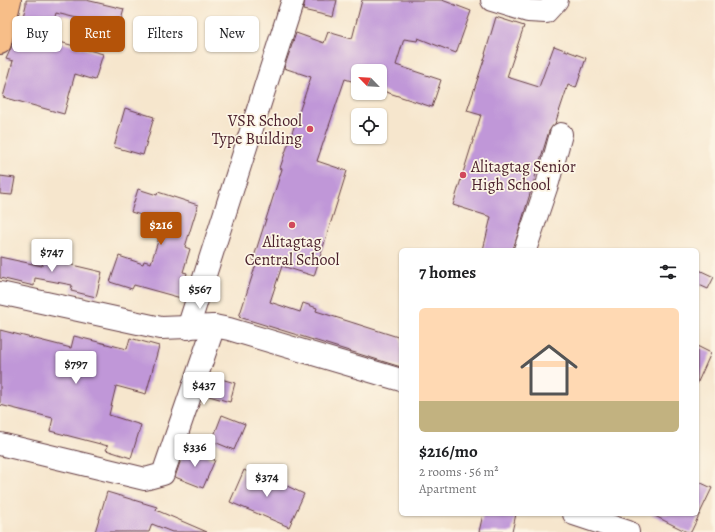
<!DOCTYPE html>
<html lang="en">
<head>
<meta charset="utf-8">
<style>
  body { margin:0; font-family:Alegreya,serif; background:#f6f6f6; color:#202124; height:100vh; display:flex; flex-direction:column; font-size:15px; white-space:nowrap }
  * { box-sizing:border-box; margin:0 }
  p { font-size:13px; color:#757577 }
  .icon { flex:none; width:22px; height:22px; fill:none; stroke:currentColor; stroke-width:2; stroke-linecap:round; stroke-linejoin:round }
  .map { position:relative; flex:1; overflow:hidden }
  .sheet { position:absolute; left:399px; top:248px; width:300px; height:268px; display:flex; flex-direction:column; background:#fff; border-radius:6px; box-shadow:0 1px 3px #0004 }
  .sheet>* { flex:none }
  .top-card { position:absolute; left:12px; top:16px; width:327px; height:36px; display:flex; gap:8px }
  .needle { width:26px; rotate:295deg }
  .controls { position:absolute; left:351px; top:64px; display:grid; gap:8px }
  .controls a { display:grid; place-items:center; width:36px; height:36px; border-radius:6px; background:#fff; box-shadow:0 1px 3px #0004; font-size:20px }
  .price { position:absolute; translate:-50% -34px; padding:0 9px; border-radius:4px; background:#fff; color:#222; font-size:13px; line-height:26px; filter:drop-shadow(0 1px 2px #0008) }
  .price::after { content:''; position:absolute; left:50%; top:24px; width:12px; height:9px; margin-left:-6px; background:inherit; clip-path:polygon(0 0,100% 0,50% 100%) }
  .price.current { background:#b45309; color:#fff }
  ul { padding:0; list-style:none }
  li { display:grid; align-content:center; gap:8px; height:212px; padding:0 20px }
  li span { display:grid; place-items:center; height:124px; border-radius:6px; color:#555 }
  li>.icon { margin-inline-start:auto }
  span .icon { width:72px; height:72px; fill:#fffc; stroke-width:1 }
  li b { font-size:17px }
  h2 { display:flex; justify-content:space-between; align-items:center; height:48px; padding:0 20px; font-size:17px }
  .chip { padding:0 14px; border-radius:6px; background:#fff; box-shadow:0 1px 3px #0004; font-size:14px; line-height:36px }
  .chip.current { background:#b45309; color:#fff }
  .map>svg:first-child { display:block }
  .building { fill:#c097d8 }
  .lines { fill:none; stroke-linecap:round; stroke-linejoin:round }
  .minor-casing { stroke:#643d43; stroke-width:24 }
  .major-casing { stroke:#643d43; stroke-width:24 }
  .minor { stroke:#fff; stroke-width:22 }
  .major { stroke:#f7be88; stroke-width:22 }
  .poi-dot { fill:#d1495b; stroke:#fcf5e5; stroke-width:1.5 }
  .labels { text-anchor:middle; stroke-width:3.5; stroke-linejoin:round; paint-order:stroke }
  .poi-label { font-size:16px; fill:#4a1f2b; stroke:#fcf5e5; text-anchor:end }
</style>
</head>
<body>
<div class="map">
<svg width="715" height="532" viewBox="0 0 715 532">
  <rect width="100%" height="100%" fill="#fcf5e5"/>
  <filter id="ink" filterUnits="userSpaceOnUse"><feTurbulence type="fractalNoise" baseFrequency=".025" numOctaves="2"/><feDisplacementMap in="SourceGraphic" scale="8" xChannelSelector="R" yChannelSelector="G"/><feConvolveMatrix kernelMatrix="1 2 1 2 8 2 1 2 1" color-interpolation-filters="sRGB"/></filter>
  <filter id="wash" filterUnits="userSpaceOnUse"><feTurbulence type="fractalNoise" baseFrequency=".012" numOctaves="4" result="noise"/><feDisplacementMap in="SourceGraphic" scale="16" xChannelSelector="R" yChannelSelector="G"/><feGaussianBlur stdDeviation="0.9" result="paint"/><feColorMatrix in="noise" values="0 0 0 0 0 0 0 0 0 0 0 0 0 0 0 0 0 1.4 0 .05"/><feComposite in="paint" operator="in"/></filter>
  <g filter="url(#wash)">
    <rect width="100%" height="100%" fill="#f6e6cd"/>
    <g id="blocks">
      <g class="building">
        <polygon points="26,0 86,0 124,9 119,28 56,13 49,39 103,54 95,80 75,74 64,114 3,97 13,61 6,59 12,46 16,31 19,32 26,5"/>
        <polygon points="305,0 337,0 333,17 303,10"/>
        <polygon points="362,0 442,0 471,11 456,53 418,38 417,41 404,39 396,65 441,80 432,107 380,90 380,71 358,71 358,83 345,79 317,161 347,171 314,276 282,266 270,302 300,312 303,303 317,308 316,311 401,338 401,367 239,317 257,261 253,260 282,169 280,168 311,77 284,68 296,33 324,43 328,32 352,39"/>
        <polygon points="496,17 524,26 507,77 539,87 554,46 586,58 576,88 568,85 555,124 549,131 513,250 483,250 491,217 453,205 481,115 467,111 486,54 485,54"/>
        <polygon points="125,108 154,117 143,155 114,147"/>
        <polygon points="0,176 15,178 12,195 0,194"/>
        <polygon points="138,189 157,195 158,192 198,205 185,247 190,249 183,272 187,273 181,298 134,285 132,289 110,282 119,256 143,264 144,261 151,263 164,222 131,212"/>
        <polygon points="45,252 69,257 68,264 102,272 96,297 71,291 72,285 35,278 34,286 0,278 0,257 42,266"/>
        <polygon points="697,269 714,277 708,289 697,284"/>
        <polygon points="0,330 71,348 74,336 127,349 130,338 159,346 146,394 116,386 109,415 141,425 131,458 106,450 108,446 50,431 53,418 0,405"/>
        <polygon points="697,346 711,353 697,384"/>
        <polygon points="214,377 235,383 230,402 209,396"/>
        <polygon points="222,415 245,424 234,450 212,441"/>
        <polygon points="185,448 215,460 203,488 175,477"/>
        <polygon points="244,470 269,482 272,476 286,482 285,485 304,494 289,527 230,502"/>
        <polygon points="697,481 712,488 691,532 687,532 651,514 697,514"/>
        <polygon points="107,492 157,507 156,510 207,532 172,532 152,524 149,532 95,532"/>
        <polygon points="483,514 516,514 512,532 479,532"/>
      </g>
    </g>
  </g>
  <g filter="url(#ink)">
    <use href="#blocks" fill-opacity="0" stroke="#643d43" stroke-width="1"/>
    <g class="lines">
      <defs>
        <g id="minor">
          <polyline points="492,0 528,11 546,12 557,0"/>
          <polyline points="525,250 548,182 561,134"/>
          <polyline points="0,293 161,328 214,326 229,329 401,380"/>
          <polyline points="188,328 293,0"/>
          <polyline points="0,444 145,479 163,474 214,326"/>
          <polyline points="574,514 628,532"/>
        </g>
        <polyline id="major" points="0,43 10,0"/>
      </defs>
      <use href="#minor" class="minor-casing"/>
      <use href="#major" class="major-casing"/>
      <use href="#minor" class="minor"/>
      <use href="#major" class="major"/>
    </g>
  </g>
  <g class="poi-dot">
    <circle cx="310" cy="129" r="4"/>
    <circle cx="463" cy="175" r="4"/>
    <circle cx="292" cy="225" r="4"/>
  </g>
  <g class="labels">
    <g class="poi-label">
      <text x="302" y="126">VSR School<tspan x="302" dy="18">Type Building</tspan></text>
      <text x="471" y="172" text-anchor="start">Alitagtag Senior<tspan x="471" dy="18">High School</tspan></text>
      <text x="292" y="247" text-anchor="middle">Alitagtag<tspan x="292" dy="18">Central School</tspan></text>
    </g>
  </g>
</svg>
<div class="controls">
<a><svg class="needle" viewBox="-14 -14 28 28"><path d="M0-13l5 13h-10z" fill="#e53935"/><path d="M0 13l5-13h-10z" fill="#757577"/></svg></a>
<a><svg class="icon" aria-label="locate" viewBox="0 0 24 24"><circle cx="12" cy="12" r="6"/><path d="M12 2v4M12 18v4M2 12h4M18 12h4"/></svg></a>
</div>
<b class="price current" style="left:161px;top:246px">$216</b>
<b class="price" style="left:52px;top:273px">$747</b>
<b class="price" style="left:200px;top:310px">$567</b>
<b class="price" style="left:76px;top:385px">$797</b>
<b class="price" style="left:204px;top:406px">$437</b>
<b class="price" style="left:195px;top:468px">$336</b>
<b class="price" style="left:267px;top:498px">$374</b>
<div class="top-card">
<a class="chip">Buy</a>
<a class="chip current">Rent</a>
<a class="chip">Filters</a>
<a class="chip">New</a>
</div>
<section class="sheet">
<h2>7 homes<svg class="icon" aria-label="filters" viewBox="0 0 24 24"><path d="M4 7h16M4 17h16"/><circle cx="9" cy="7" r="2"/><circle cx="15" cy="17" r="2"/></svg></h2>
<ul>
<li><span style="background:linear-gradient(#ffd9b3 75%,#c2b280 0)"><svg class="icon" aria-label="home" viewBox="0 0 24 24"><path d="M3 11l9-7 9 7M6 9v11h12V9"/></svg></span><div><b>$216/mo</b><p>2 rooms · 56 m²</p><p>Apartment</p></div></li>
</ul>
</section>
</div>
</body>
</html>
